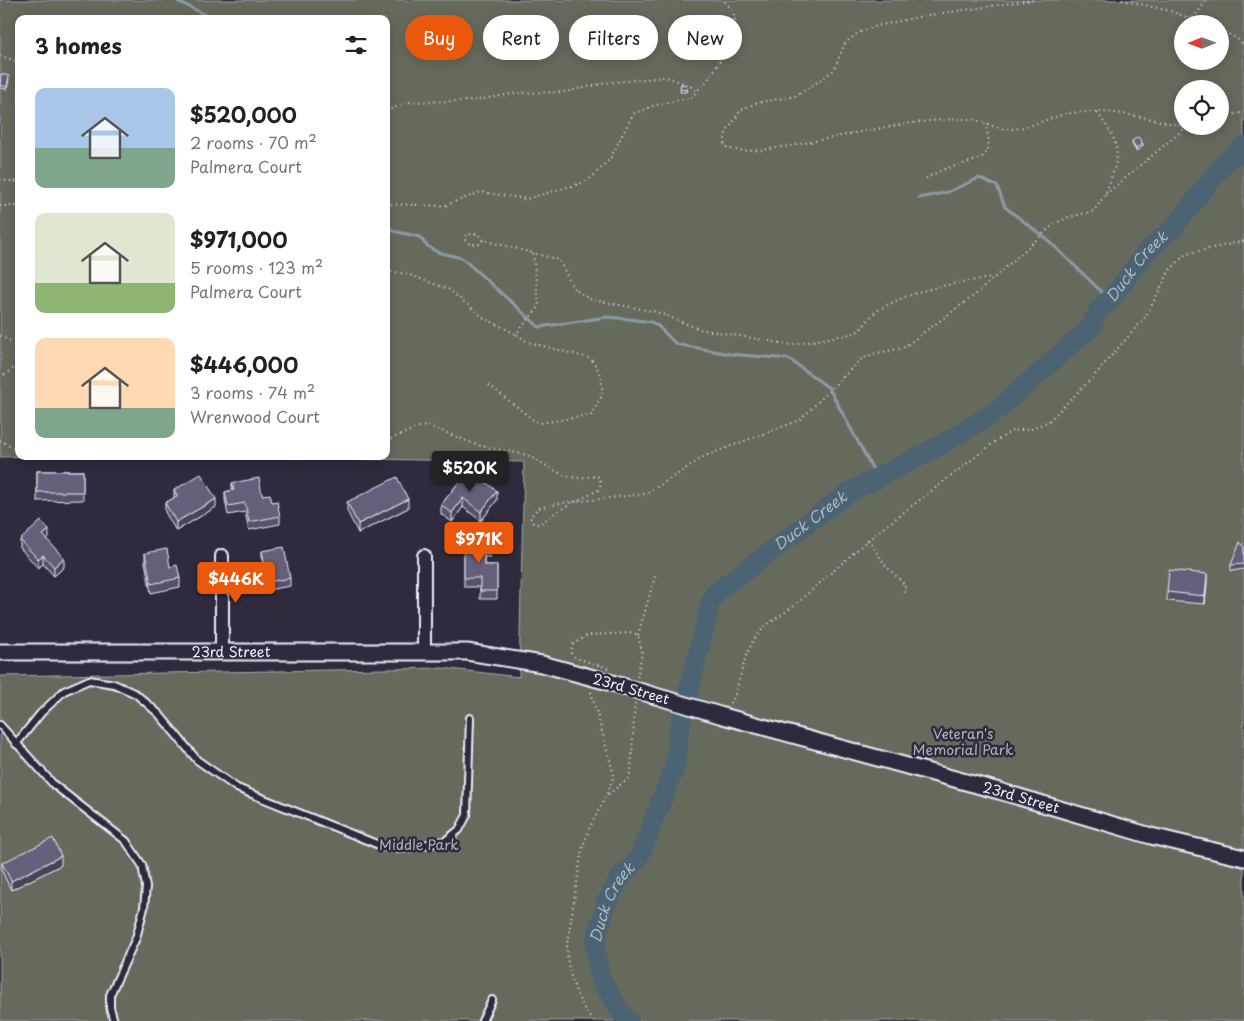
<!DOCTYPE html>
<html lang="en">
<head>
<meta charset="utf-8">
<style>
  body { margin:0; font-family:"Playpen Sans",sans-serif; background:#f6f6f6; color:#222; height:100vh; display:flex; flex-direction:column; font-size:19px; white-space:nowrap }
  * { box-sizing:border-box; margin:0 }
  p { font-size:16px; color:#767676 }
  .icon { flex:none; width:28px; height:28px; fill:none; stroke:currentColor; stroke-width:2; stroke-linecap:round; stroke-linejoin:round }
  .map { position:relative; flex:1; overflow:hidden }
  .drawer { position:absolute; left:15px; top:15px; width:375px; height:445px; display:flex; flex-direction:column; background:#fff; border-radius:10px; box-shadow:0 2px 12px #0003 }
  .drawer>* { flex:none }
  .hud { position:absolute; left:405px; top:15px; width:475px; height:45px; display:flex; gap:10px }
  .needle { width:32px; rotate:269deg }
  .controls { position:absolute; left:1174px; top:15px; display:grid; gap:10px }
  .controls a { display:grid; place-items:center; width:55px; height:55px; border-radius:50%; background:#fff; box-shadow:0 2px 12px #0003; font-size:25px }
  .price { position:absolute; translate:-50% -42px; padding:0 11px; border-radius:5px; background:#ea580c; color:#fff; font-size:16px; line-height:32px; filter:drop-shadow(0 1px 2px #0008) }
  .price::after { content:''; position:absolute; left:50%; top:30px; width:15px; height:11px; margin-left:-8px; background:inherit; clip-path:polygon(0 0,100% 0,50% 100%) }
  .price.selected { background:#222; color:#fff }
  ul { padding:0; list-style:none }
  li { display:flex; align-items:center; gap:15px; height:125px; padding:0 20px }
  li span { display:grid; place-items:center; flex:none; width:140px; height:100px; border-radius:10px; color:#555 }
  li>.icon { margin-inline-start:auto }
  span .icon { width:60px; height:60px; fill:#fffc; stroke-width:1 }
  li b { font-size:21px }
  h2 { display:flex; justify-content:space-between; align-items:center; height:60px; padding:0 20px; font-size:21px }
  .pill { padding:0 18px; border-radius:22px; background:#fff; box-shadow:0 2px 12px #0003; font-size:18px; line-height:45px }
  .pill.selected { background:#ea580c; color:#fff }
  .map>svg:first-child { display:block }
  .green { fill:#666a5d; stroke:#a7aeaa; fill-rule:evenodd }
  .lines { fill:none; stroke-linecap:round; stroke-linejoin:round }
  .stream { stroke:#8a9ca8; stroke-width:3 }
  .river { stroke:#4b6473; stroke-width:20 }
  .service-casing { stroke:#e8f1f8; stroke-width:10 }
  .minor-casing { stroke:#e8f1f8; stroke-width:16 }
  .tertiary-casing { stroke:#e8f1f8; stroke-width:19 }
  .path { stroke:#e8f1f8; stroke-width:2; stroke-dasharray:1 4; stroke-linecap:butt }
  .service { stroke:#2f2a3d; stroke-width:6 }
  .minor { stroke:#2f2a3d; stroke-width:12 }
  .tertiary { stroke:#2f2a3d; stroke-width:15 }
  .tertiary-bridge-casing { stroke:#e8f1f8; stroke-width:19; stroke-linecap:butt }
  .tertiary-bridge { stroke:#2f2a3d; stroke-width:15 }
  .wall { fill:#58516b; stroke:#e8f1f8 }
  .shaded-wall { fill:#474257; stroke:#e8f1f8 }
  .building { fill:#665e7c; stroke:#e8f1f8 }
  .labels { text-anchor:middle; stroke-width:5; stroke-linejoin:round; paint-order:stroke }
  .street-label { font-size:14px; fill:#e8f1f8; stroke:#2f2a3d }
  .park-label { font-size:14px; fill:#aeb4b2; stroke:#2f2a3d }
  .water-label { font-size:15px; font-style:italic; fill:#a9b9c3; stroke:#2f2a3d }
</style>
</head>
<body>
<div class="map">
<svg width="1244" height="1021" viewBox="0 0 1244 1021">
  <rect width="100%" height="100%" fill="#2f2a3d"/>
  <filter id="ink" filterUnits="userSpaceOnUse"><feTurbulence type="fractalNoise" baseFrequency=".02" numOctaves="2"/><feDisplacementMap in="SourceGraphic" scale="10" xChannelSelector="R" yChannelSelector="G"/><feConvolveMatrix kernelMatrix="1 2 1 2 8 2 1 2 1" color-interpolation-filters="sRGB"/></filter>
  <g filter="url(#ink)">
    <path class="green" d="M0 0H1244V1021H0V676L442 668 519 677 524 462 213 456H386V19H19V456H45L0 457ZM1182 24H1220V61H1182ZM1182 89H1220V126H1182Z"/>
    <g class="lines">
      <g class="stream">
        <polyline points="175,0 214,19"/>
        <polyline points="919,198 948,192 979,178 997,186 1005,207 1049,241 1110,300"/>
        <polyline points="386,223 393,231 420,237 426,245 437,252 462,258 539,327 607,317 629,319 651,322 658,326 676,344 730,354 789,359 829,388 872,468 879,475"/>
      </g>
      <path class="river" id="s1" d="M629 1021 625 1019 599 976 595 943 606 904 620 878 639 858 676 763 679 731 710 604 715 593 848 493 941 445 995 412 1092 326 1098 310 1110 300 1146 252 1174 227 1223 165 1244 146"/>
      <defs>
        <g id="service">
          <polyline points="0,725 54,785 126,841 142,865 146,887 144,908 136,938 110,995 110,1008 114,1021"/>
          <polyline points="16,744 41,713 64,691 89,680 114,684 136,694 159,714 197,760 237,788 384,847 408,848 445,841 459,830 467,815 470,718"/>
          <polyline points="482,1021 492,1000"/>
        </g>
        <g id="minor">
          <polyline points="222,556 222,652"/>
          <polyline points="424,556 424,650"/>
        </g>
        <g id="tertiary">
          <path id="s2" d="M0 652H467L542 664 612 683"/>
          <path id="s3" d="M723 716 999 791 1151 836 1244 858"/>
        </g>
      </defs>
      <use href="#service" class="service-casing"/>
      <use href="#minor" class="minor-casing"/>
      <use href="#tertiary" class="tertiary-casing"/>
      <g class="path">
        <path d="M1033 0 923 16 877 26 858 33 845 43 834 70 812 86 795 96 756 103 741 110 726 133 724 145C736 160 812 141 831 138 875 129 922 119 967 119 982 119 995 130 1011 129 1030 128 1047 118 1066 114 1105 107 1148 118 1186 127L1191 126"/>
        <polyline points="1122,0 1170,11 1206,24"/>
        <polyline points="1193,18 1207,0"/>
        <polyline points="1220,30 1236,38 1244,45"/>
        <polyline points="0,56 19,62"/>
        <path d="M386 111 410 102 471 101 517 93 565 92 605 83 666 77 689 85 696 91C710 85 736 34 735 20 734 11 728 5 723 0"/>
        <path d="M1097 113C1125 148 1119 155 1105 195L1186 127"/>
        <polyline points="1220,118 1244,112"/>
        <path d="M926 178C934 174 943 169 952 167 978 159 997 161 985 124"/>
        <polyline points="0,180 19,182"/>
        <polyline points="386,204 444,206 481,192 526,199 582,183 591,178 610,159 633,114 652,106 693,97 696,91"/>
        <polyline points="0,206 19,206"/>
        <polyline points="483,240 478,234 467,234 465,240 470,244 479,244 483,240 533,253"/>
        <path d="M386 271 407 274 448 289 484 318 516 334 539 307 533 253 559 260 573 288 589 299 657 312 699 329 792 345 855 333C865 328 869 315 880 309 915 289 952 283 991 278"/>
        <polyline points="0,336 19,345"/>
        <polyline points="0,378 19,364"/>
        <polyline points="489,385 536,422 541,423 591,415 602,395 602,379 594,362 589,358 528,342 516,334"/>
        <polyline points="0,440 19,452"/>
        <polyline points="386,441 418,427 429,426 477,445 527,455 563,475 576,478 597,476 600,478 601,484 598,490 556,512 540,524 533,523 530,517 538,508 562,503 645,494 651,491 705,456 800,420 860,360 872,354 903,348 976,294 1054,224 1069,217 1094,211 1105,195"/>
        <polyline points="868,540 886,566 905,585 904,596"/>
        <polyline points="638,635 656,573"/>
        <polyline points="608,668 576,658 571,654 572,645 588,635 633,633 638,635 642,653 637,678"/>
        <polyline points="591,692 614,775 607,794"/>
        <polyline points="730,703 734,698 746,656 754,639 765,626 794,606 868,540 996,441 1012,431 1031,429 1049,421 1094,376 1146,316 1170,270 1186,254 1244,241"/>
        <path d="M593 1021C577 1002 566 970 567 945L582 850 589 829 606 796 628 779 631 771 635 702"/>
      </g>
      <use href="#service" class="service"/>
      <use href="#minor" class="minor"/>
      <use href="#tertiary" class="tertiary"/>
      <defs>
        <polyline id="tertiary-bridge" points="612,683 723,716"/>
      </defs>
      <use href="#tertiary-bridge" class="tertiary-bridge-casing"/>
      <use href="#tertiary-bridge" class="tertiary-bridge"/>
    </g>
    <g class="wall">
      <polygon points="9,79 7,89 0,88 0,80"/>
      <polygon points="681,84 687,88 686,92 680,92"/>
      <polygon points="1132,141 1143,146 1136,151 1132,144"/>
      <polygon points="469,469 497,500 481,521 463,507 452,522 441,514 441,505"/>
      <polygon points="37,471 83,471 83,500 37,501"/>
      <polygon points="232,483 262,495 272,502 280,516 280,524 249,530 245,512 228,515 225,500 225,492 232,490"/>
      <polygon points="174,490 216,507 176,531 165,512 165,503 174,498"/>
      <polygon points="347,502 408,508 358,533 347,511"/>
      <polygon points="49,538 47,540 64,567 54,576 43,564 38,568 20,548 20,540"/>
      <polygon points="464,539 490,539 490,557 484,557 484,565 497,565 497,599 480,599 480,587 464,587"/>
      <polygon points="1244,547 1244,569 1231,571 1231,565"/>
      <polygon points="262,551 290,578 290,586 268,590 262,559"/>
      <polygon points="145,553 170,567 180,578 180,587 151,593 145,562"/>
      <polygon points="1207,582 1205,604 1167,601 1167,592"/>
      <polygon points="2,863 61,865 11,890 2,871"/>
    </g>
    <g class="shaded-wall">
      <polygon points="1143,144 1143,146 1136,151 1136,148"/>
      <polygon points="497,491 497,500 481,521 481,512"/>
      <polygon points="463,498 463,507 452,522 452,513"/>
      <polygon points="216,499 216,507 176,531 176,522"/>
      <polygon points="408,499 408,508 358,533 358,524"/>
      <polygon points="49,530 49,538 43,544 43,535"/>
      <polygon points="43,555 43,564 38,568 38,559"/>
      <polygon points="64,558 64,567 54,576 54,567"/>
      <polygon points="1207,574 1207,582 1205,604 1205,596"/>
      <polygon points="61,856 61,865 11,890 11,881"/>
    </g>
    <g class="building">
      <polygon points="1,74 9,76 7,87 0,85"/>
      <polygon points="681,84 687,85 686,90 680,89"/>
      <polygon points="1138,137 1143,144 1136,148 1132,141"/>
      <polygon points="469,469 497,491 481,512 463,498 452,513 441,505"/>
      <rect x="37" y="471" width="46" height="21"/>
      <polygon points="201,474 216,499 176,522 165,503 177,496 174,490"/>
      <polygon points="397,477 408,499 358,524 347,502"/>
      <polygon points="259,478 262,495 270,494 272,502 277,501 280,516 249,522 245,503 228,506 225,492 234,490 232,483"/>
      <polygon points="41,521 49,530 43,535 64,558 54,567 43,555 38,559 20,540"/>
      <polygon points="464,539 490,539 490,548 484,548 484,565 497,565 497,591 480,591 480,578 464,578"/>
      <polygon points="1240,542 1244,547 1244,564 1231,565"/>
      <polygon points="284,547 290,578 268,582 262,551"/>
      <polygon points="167,549 170,567 177,565 180,578 151,584 145,553"/>
      <polygon points="1169,570 1207,574 1205,596 1167,592"/>
      <polygon points="53,838 61,856 11,881 2,863"/>
    </g>
  </g>
  <g class="labels">
    <g class="street-label">
      <text dy="5" stroke="none"><textPath href="#s2" startOffset="231">23rd Street</textPath></text>
      <text transform="translate(631 689) rotate(16)" y="5">23rd Street</text>
      <text dy="5" stroke="none"><textPath href="#s3" startOffset="309">23rd Street</textPath></text>
    </g>
    <g class="park-label">
      <text x="963" y="739">Veteran's<tspan x="963" dy="16">Memorial Park</tspan></text>
      <text x="419" y="850">Middle Park</text>
    </g>
    <g class="water-label">
      <text dy="5" stroke="none"><textPath href="#s1" startOffset="1002">Duck Creek</textPath></text>
      <text dy="5" stroke="none"><textPath href="#s1" startOffset="582">Duck Creek</textPath></text>
      <text dy="5" stroke="none"><textPath href="#s1" startOffset="132">Duck Creek</textPath></text>
    </g>
  </g>
</svg>
<div class="controls">
<a><svg class="needle" viewBox="-14 -14 28 28"><path d="M0-13l5 13h-10z" fill="#e53935"/><path d="M0 13l5-13h-10z" fill="#767676"/></svg></a>
<a><svg class="icon" aria-label="locate" viewBox="0 0 24 24"><circle cx="12" cy="12" r="6"/><path d="M12 2v4M12 18v4M2 12h4M18 12h4"/></svg></a>
</div>
<b class="price selected" style="left:470px;top:493px">$520K</b>
<b class="price" style="left:479px;top:564px">$971K</b>
<b class="price" style="left:236px;top:604px">$446K</b>
<div class="hud">
<a class="pill selected">Buy</a>
<a class="pill">Rent</a>
<a class="pill">Filters</a>
<a class="pill">New</a>
</div>
<section class="drawer">
<h2>3 homes<svg class="icon" aria-label="filters" viewBox="0 0 24 24"><path d="M4 7h16M4 17h16"/><circle cx="9" cy="7" r="2"/><circle cx="15" cy="17" r="2"/></svg></h2>
<ul>
<li><span style="background:linear-gradient(#a9c7e8 60%,#7fa58c 0)"><svg class="icon" aria-label="home" viewBox="0 0 24 24"><path d="M3 11l9-7 9 7M6 9v11h12V9"/></svg></span><div><b>$520,000</b><p>2 rooms · 70 m²</p><p>Palmera Court</p></div></li>
<li><span style="background:linear-gradient(#dfe7d0 70%,#8fb573 0)"><svg class="icon" aria-label="home" viewBox="0 0 24 24"><path d="M3 11l9-7 9 7M6 9v11h12V9"/></svg></span><div><b>$971,000</b><p>5 rooms · 123 m²</p><p>Palmera Court</p></div></li>
<li><span style="background:linear-gradient(#ffd9b3 70%,#7fa58c 0)"><svg class="icon" aria-label="home" viewBox="0 0 24 24"><path d="M3 11l9-7 9 7M6 9v11h12V9"/></svg></span><div><b>$446,000</b><p>3 rooms · 74 m²</p><p>Wrenwood Court</p></div></li>
</ul>
</section>
</div>
</body>
</html>
